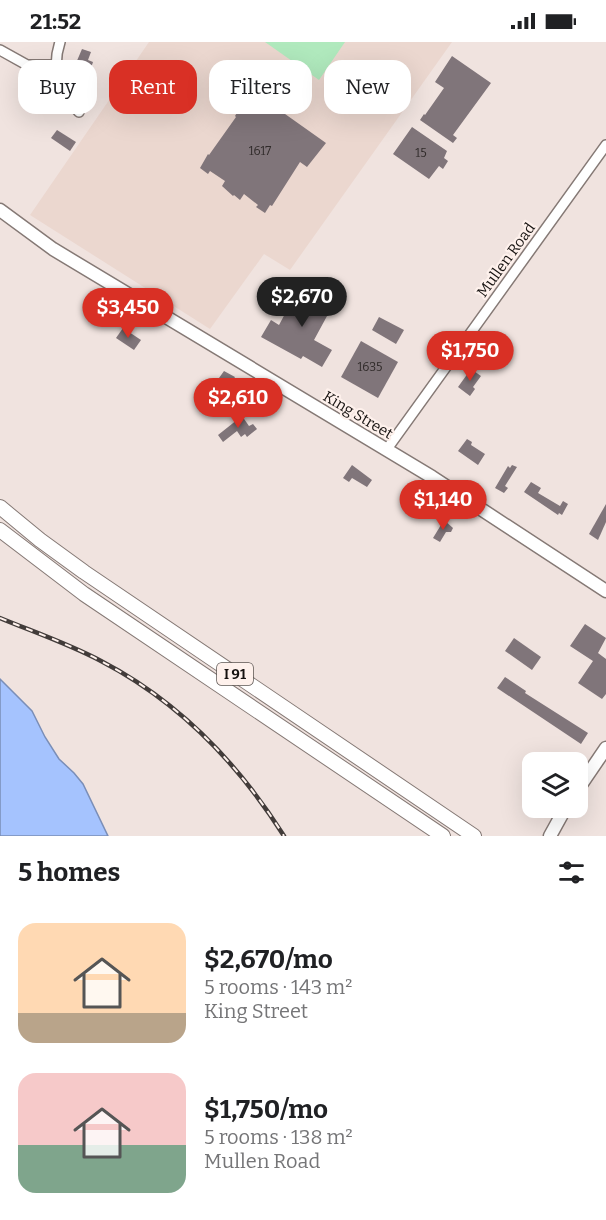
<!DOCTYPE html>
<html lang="en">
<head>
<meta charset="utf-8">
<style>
  body { margin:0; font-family:Bitter,serif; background:#f6f6f6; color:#202124; height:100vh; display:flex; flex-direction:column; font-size:22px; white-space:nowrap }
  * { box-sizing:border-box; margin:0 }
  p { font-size:20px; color:#757577 }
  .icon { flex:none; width:33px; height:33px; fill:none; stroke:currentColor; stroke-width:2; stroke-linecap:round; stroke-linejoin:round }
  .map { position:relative; height:794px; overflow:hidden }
  .sheet { display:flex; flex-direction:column; background:#fff; flex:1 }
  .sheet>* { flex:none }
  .top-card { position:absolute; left:18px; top:18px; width:570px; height:54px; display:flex; gap:12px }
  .tools { position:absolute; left:522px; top:710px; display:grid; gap:12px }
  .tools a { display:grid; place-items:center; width:66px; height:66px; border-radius:12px; background:#fff; box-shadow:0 6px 24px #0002; font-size:30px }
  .price { position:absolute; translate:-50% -51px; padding:0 14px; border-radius:21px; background:#d93025; color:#fff; font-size:20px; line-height:39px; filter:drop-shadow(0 2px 3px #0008) }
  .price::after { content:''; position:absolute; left:50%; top:36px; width:18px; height:14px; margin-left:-9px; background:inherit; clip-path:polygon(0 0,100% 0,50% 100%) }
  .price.current { background:#222; color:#fff }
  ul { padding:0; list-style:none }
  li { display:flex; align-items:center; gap:18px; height:150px; padding:0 18px }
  li span { display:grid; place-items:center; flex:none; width:168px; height:120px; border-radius:18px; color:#555 }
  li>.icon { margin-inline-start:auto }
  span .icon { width:72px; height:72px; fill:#fffc; stroke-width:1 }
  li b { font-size:26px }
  h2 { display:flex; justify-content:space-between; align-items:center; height:72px; padding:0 18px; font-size:26px }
  .pill { padding:0 21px; border-radius:18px; background:#fff; box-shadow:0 6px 24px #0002; font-size:21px; line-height:54px }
  .pill.current { background:#d93025; color:#fff }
  .status { display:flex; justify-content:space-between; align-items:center; height:42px; padding:0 30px; background:#fff; direction:ltr }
  .status svg { height:16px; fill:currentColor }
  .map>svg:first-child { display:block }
  .built { fill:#ebd7cf }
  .green { fill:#b0e9bd }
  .water { fill:#a5c3fe; stroke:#7a8eb7; stroke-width:1.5 }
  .building { fill:#80757a }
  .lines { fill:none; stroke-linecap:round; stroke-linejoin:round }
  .minor-casing { stroke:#857975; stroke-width:12 }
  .major-casing { stroke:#857975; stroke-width:15 }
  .highway-casing { stroke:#857975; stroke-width:16 }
  .minor { stroke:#fff; stroke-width:9 }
  .major { stroke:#fff; stroke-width:12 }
  .highway { stroke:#fff; stroke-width:14 }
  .rail-casing { stroke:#423c3a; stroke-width:4.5 }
  .rail { stroke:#fef1ec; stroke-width:2; stroke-dasharray:7; stroke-linecap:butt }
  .labels { text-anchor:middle; stroke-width:4.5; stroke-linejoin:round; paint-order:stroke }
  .number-label { font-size:12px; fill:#302b2a }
  .shield { fill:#fef1ec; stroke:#5c5552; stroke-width:1.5 }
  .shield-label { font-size:14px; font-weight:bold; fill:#161210 }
  .street-label { font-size:15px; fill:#161210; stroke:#fef1ec }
</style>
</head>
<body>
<div class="status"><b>21:52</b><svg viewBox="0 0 49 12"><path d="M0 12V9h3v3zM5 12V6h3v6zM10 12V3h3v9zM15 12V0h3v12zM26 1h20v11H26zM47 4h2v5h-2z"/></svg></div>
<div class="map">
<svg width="606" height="794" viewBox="0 0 606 794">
  <rect width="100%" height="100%" fill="#f0e3df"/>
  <polygon class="built" points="149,0 452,0 290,228 264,212 210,287 30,173"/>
  <polygon class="green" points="265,0 345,0 319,38"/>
  <polygon class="water" points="0,637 32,669 45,695 59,717 74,731 83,742 108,794 0,794"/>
  <g class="building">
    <polygon points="82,7 91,10 88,18 93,20 91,26 76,21"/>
    <polygon points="452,14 491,41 453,93 457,96 453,101 420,78 424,72 425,73 444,46 435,40"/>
    <polygon points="254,50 326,101 307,125 300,120 272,164 270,163 265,171 256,165 258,163 244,152 240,158 234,153 233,154 222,144 225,139 210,129 208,132 200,126 208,112 209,113 236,75 235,74 238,69 239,70"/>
    <polygon points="46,53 54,66 45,72 40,64 37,66 33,60"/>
    <polygon points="412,85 447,109 444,116 448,119 443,127 439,124 429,137 393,112"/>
    <polygon points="57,88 76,100 70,109 51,96"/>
    <polygon points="300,244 333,263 314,298 332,308 322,325 303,314 301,317 261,295 271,278 279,283"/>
    <polygon points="379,275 404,288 396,302 372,288"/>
    <polygon points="123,286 141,298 134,308 116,296"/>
    <polygon points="361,299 398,320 378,356 341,335"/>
    <polygon points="471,327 481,334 473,345 475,347 470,354 458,345"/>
    <polygon points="224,329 235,335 230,344 225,341 221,347 214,343"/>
    <polygon points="242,374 249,384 253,382 257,387 247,395 245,392 241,395 237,389 223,400 218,393"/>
    <polygon points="467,397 472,400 471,403 485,412 478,423 458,409"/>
    <polygon points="352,423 372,438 367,445 352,436 349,440 343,436"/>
    <polygon points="512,423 517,425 505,444 508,446 504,451 495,446 508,424 510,426"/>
    <polygon points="531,440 541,446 538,451 560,464 563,459 568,462 562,473 559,471 558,473 524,450"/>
    <polygon points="606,462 606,480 598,498 589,492"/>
    <polygon points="444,478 453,486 451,490 446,490 440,500 433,496"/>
    <polygon points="585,582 606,596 598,611 606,617 606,652 602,657 578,641 593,619 570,604"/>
    <polygon points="514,596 541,615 532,628 505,609"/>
    <polygon points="505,635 526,649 525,651 588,691 581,702 497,646"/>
  </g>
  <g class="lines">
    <defs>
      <g id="minor">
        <path d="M60 0C51 27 59 50 79 70"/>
        <polyline points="0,8 27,23 55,23"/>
        <polyline points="387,407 606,103"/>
      </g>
      <g id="major">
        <polyline points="0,168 53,207 432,435 606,549"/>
        <polyline points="578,747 606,706"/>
        <polyline points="550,794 566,765"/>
      </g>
      <g id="highway">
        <polyline points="0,465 40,498 84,530 474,794"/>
        <polyline points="0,488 84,552 443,794"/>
      </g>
    </defs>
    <use href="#minor" class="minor-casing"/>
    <use href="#major" class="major-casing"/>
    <use href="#highway" class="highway-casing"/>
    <use href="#minor" class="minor"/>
    <use href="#major" class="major"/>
    <use href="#highway" class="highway"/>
    <defs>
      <path id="rail" d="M0 576C34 590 69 602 101 619 178 659 238 721 284 794"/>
    </defs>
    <use href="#rail" class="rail-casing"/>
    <use href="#rail" class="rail"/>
  </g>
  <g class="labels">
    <g class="number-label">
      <text x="260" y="113">1617</text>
      <text x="421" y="115">15</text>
      <text x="370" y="329">1635</text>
    </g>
    <rect class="shield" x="217" y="621" width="36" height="22" rx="4.5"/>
    <g class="shield-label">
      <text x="235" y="637">I 91</text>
    </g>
    <g class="street-label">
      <text transform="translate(506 218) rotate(-54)" y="5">Mullen Road</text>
      <text transform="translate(358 373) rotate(31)" y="5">King Street</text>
    </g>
  </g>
</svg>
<div class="tools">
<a><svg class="icon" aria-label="layers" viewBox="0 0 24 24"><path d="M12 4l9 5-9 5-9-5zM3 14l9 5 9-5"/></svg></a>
</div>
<b class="price current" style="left:302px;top:286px">$2,670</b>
<b class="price" style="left:128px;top:297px">$3,450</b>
<b class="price" style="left:470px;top:340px">$1,750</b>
<b class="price" style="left:238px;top:387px">$2,610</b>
<b class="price" style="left:443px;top:489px">$1,140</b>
<div class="top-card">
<a class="pill">Buy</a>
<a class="pill current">Rent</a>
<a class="pill">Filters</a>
<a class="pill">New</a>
</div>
</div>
<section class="sheet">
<h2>5 homes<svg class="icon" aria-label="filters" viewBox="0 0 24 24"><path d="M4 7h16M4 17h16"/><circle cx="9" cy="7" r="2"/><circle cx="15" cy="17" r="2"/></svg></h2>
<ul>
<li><span style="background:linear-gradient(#ffd9b3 75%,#b9a48a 0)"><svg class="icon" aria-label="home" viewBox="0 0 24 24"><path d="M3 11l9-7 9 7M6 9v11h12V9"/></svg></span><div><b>$2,670/mo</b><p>5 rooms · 143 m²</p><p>King Street</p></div></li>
<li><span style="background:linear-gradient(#f6c9c9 60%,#7fa58c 0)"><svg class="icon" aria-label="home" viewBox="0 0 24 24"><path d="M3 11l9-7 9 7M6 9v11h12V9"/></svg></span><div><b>$1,750/mo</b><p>5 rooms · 138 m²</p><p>Mullen Road</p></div></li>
</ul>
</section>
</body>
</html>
